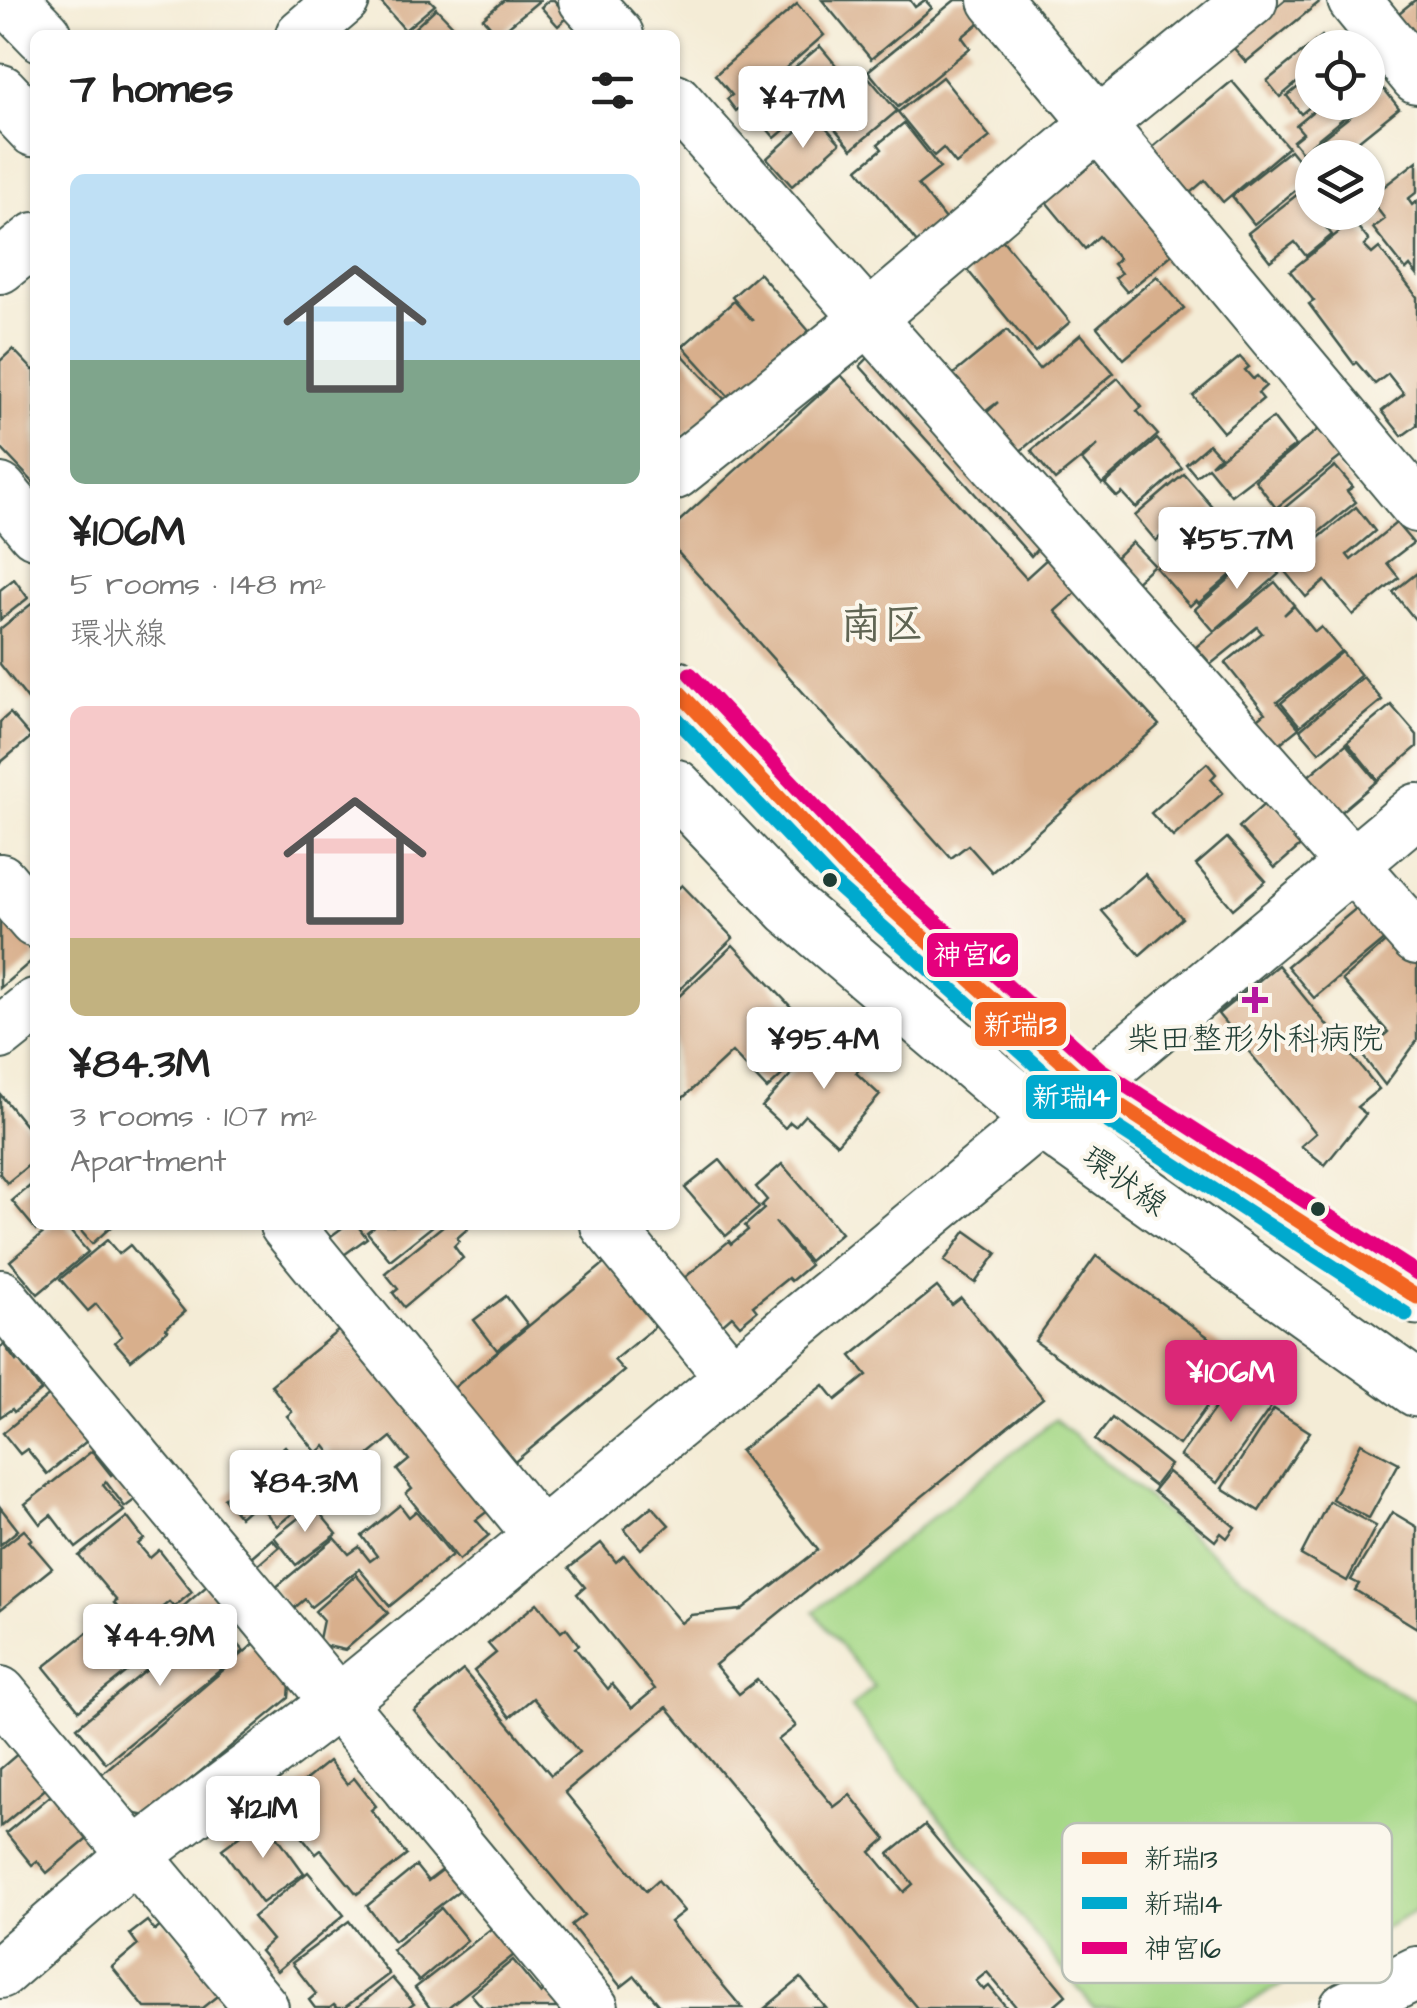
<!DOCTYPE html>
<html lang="en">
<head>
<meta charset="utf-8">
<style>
  body { margin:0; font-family:"Architects Daughter","Klee One",sans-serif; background:#f6f6f6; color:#222; height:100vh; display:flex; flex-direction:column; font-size:38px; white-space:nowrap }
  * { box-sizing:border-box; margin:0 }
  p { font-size:32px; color:#767676 }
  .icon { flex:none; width:55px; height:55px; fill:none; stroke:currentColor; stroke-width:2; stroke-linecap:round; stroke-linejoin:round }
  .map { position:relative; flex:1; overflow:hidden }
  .side { position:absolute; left:30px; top:30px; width:650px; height:1200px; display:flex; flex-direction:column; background:#fff; border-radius:15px; box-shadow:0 2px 8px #0004 }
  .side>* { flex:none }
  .fabs { position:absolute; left:1295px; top:30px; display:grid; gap:20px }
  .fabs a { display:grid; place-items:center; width:90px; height:90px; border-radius:50%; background:#fff; box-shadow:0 2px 8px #0004; font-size:50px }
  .price { position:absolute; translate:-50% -85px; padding:0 22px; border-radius:10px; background:#fff; color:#222; font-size:32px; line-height:65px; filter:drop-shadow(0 2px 5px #0008) }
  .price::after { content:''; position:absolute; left:50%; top:60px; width:30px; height:22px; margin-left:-15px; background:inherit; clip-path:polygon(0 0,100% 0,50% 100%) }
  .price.on { background:#db2777; color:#fff }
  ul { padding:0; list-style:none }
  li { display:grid; align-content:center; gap:20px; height:530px; padding:0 40px }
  li span { display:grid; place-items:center; height:310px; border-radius:15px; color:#555 }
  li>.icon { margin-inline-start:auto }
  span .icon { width:180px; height:180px; fill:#fffc; stroke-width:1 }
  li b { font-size:42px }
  h2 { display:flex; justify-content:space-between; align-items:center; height:120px; padding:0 40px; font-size:42px }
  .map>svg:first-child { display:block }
  .green { fill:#a5d887; stroke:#628a5e; stroke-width:2.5 }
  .building { fill:#d8af8c }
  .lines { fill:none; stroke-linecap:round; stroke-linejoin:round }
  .minor-casing { stroke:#3f574c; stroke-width:56 }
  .major-casing { stroke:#3f574c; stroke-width:59 }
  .minor { stroke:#fff; stroke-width:52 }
  .major { stroke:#fff; stroke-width:55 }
  .bus-1-casing { stroke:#fbf7ec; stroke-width:22 }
  .bus-2-casing { stroke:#fbf7ec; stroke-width:22 }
  .bus-3-casing { stroke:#fbf7ec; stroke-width:22 }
  .bus-1 { stroke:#f26522; stroke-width:15 }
  .bus-2 { stroke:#00a9ce; stroke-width:15 }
  .bus-3 { stroke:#e5007d; stroke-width:15 }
  .bus-dot { fill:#1f3d34; stroke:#fbf7ec; stroke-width:4 }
  .poi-dot { fill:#b5179e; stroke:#fbf7ec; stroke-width:4 }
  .labels { text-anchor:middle; stroke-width:8; stroke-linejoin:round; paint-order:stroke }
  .poi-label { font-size:32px; fill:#1f3d34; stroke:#fbf7ec }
  .street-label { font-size:32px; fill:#1f3d34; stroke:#fbf7ec }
  .district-label { font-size:42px; font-weight:bold; fill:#606553; stroke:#fbf7ec }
  .key { fill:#fbf7ec; stroke:#b9bfb5; stroke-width:2.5 }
  .key-label { font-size:28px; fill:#1f3d34 }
  .line-badge { stroke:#fbf7ec; stroke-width:4 }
  .badge-label { font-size:28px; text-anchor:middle; font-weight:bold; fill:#fff }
</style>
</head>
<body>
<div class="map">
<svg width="1417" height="2008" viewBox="0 0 1417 2008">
  <rect width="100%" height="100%" fill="#fbf7ec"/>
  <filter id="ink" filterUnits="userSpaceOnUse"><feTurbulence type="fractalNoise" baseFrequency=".01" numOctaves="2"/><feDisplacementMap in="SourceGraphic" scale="20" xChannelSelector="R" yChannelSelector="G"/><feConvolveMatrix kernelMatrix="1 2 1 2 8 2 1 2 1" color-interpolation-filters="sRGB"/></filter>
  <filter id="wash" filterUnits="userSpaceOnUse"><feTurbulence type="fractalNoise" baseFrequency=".0048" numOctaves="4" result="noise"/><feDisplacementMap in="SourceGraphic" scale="40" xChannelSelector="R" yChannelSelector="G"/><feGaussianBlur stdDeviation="2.25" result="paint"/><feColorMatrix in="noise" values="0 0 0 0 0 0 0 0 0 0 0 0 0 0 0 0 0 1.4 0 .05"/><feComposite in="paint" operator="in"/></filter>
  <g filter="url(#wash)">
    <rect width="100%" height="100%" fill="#f4ecd6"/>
    <polygon class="green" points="1055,1419 1217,1558 1385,1685 1417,1701 1417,1910 1240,2008 1094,2008 851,1707 874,1687 814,1612"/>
    <g id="blocks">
      <g class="building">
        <polygon points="379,0 430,0 435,5 405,30"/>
        <polygon points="504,0 540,0 498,35 483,18"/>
        <polygon points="549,0 554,0 568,17 558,26 541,7"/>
        <polygon points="822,0 910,0 915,7 925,0 932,8 871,59"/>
        <polygon points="955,0 969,0 984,19 962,37 970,48 898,107 868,71"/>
        <polygon points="1285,0 1322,0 1246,62 1231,45"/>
        <polygon points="1415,0 1417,0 1417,45 1394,17"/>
        <polygon points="797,4 824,35 736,111 727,99 732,95 715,75"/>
        <polygon points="436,8 462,35 407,35"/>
        <polygon points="1322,36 1331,48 1312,48 1312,70 1280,97 1267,81"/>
        <polygon points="820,46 846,77 775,138 748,107"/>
        <polygon points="864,72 897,111 852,149 819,110"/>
        <polygon points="1312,76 1312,102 1316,102 1301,114 1287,96"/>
        <polygon points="942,77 990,137 956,164 943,148 934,156 898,112"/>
        <polygon points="1232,81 1288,147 1223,202 1205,180 1190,193 1152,148"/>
        <polygon points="1384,89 1399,108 1337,158 1312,158 1312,163 1304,153"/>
        <polygon points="1324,102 1363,102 1302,152 1293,141 1303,133 1296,125"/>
        <polygon points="815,115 840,143 792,186 767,158"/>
        <polygon points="904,123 940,168 918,185 945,219 917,243 858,169 882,149 878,144"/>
        <polygon points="1290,150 1312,177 1254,224 1232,196"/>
        <polygon points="1101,160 1176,251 1127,292 1115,278 1121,273 1113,264 1119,259 1099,236 1085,249 1042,197 1084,161"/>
        <polygon points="1417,161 1417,192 1408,199 1412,205 1417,201 1417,275 1410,266 1406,270 1373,228 1385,219 1369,198"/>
        <polygon points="1312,183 1312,212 1326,212 1319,218 1332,235 1306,256 1295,242 1270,261 1248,233"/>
        <polygon points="1353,221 1369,241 1364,246 1372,254 1379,248 1417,297 1417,425 1402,436 1382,411 1404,394 1388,374 1375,384 1356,362 1354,364 1309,304 1314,301 1290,271"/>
        <polygon points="1000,237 1070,322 1035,352 964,266"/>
        <polygon points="759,273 809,331 731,399 683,346 734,301 753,321 732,297"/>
        <polygon points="1157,276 1184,308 1124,359 1097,327"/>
        <polygon points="1007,330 1039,369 1081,334 1114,373 1018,453 985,414 998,402 982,414 951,376"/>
        <polygon points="675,347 726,401 675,443"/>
        <polygon points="13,349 33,370 35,369 35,484 0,447 0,361"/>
        <polygon points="869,357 1039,547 1031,556 860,366"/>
        <polygon points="1240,357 1249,367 1245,370 1253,379 1257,376 1266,386 1258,393 1263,399 1223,432 1193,396"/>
        <polygon points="841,375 1026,578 1049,557 1079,590 1055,611 1159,725 992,872 968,845 951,858 675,549 675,525"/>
        <polygon points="1118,378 1142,407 1137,411 1158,435 1102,484 1082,460 1098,445 1055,480 1031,451"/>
        <polygon points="1273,418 1295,446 1231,495 1208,467 1196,476 1186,464 1209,444 1220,456 1211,465"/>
        <polygon points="1320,428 1342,456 1276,508 1255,480"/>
        <polygon points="1157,439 1182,468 1136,508 1122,493 1117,497 1105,484"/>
        <polygon points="1335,466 1353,487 1347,491 1356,502 1285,560 1259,529"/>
        <polygon points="1184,474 1215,510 1173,547 1162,535 1156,541 1135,516"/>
        <polygon points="1356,507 1375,531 1347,555 1351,560 1396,523 1413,543 1387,563 1399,578 1353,615 1325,581 1306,597 1282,568"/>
        <polygon points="1212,519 1233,542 1243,533 1255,547 1236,563 1240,567 1199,603 1196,600 1190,606 1156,568"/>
        <polygon points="1132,542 1154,565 1131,586 1110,563"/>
        <polygon points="1260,552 1279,574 1214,631 1195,609"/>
        <polygon points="1417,573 1417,622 1393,592"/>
        <polygon points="14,579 28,598 0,620 0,590"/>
        <polygon points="1275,582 1294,605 1284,615 1294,606 1315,632 1321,627 1341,651 1277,702 1299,728 1274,748 1253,723 1265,713 1225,663 1262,633 1257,627 1211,664 1196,647"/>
        <polygon points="35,601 35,697 30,702 0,664 0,629"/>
        <polygon points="1342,652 1361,675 1300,726 1281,703"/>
        <polygon points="1363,677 1382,700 1319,752 1300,730"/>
        <polygon points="1391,705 1417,735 1417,747 1378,780 1347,742"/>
        <polygon points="10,713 31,737 0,763 0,722"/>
        <polygon points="1346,744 1377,781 1337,815 1306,778"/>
        <polygon points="1207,763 1216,774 1211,779 1223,793 1173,837 1151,813"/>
        <polygon points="1271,798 1307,840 1275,868 1239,827"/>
        <polygon points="1227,838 1266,881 1233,909 1196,865"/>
        <polygon points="1145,874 1182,918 1140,955 1102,911"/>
        <polygon points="682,885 733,938 675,994 675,891"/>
        <polygon points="1359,906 1386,938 1314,998 1287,966"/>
        <polygon points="2,915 35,954 35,958 0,988 0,917"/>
        <polygon points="1392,936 1417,965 1417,1041 1385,1085 1362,1055 1388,1032 1342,980"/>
        <polygon points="733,945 821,1039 767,1089 732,1052 683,1098 675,1090 675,1000"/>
        <polygon points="1278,965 1379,1089 1357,1107 1366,1114 1325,1165 1301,1146 1316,1133 1218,1014"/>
        <polygon points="827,1034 863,1065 856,1073 880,1095 837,1144 805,1115 795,1126 790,1122 785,1128 762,1107"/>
        <polygon points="0,1094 35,1137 35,1160 7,1183 0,1174"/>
        <polygon points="720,1160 759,1208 726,1236 685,1188"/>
        <polygon points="782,1164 841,1233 809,1261 775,1222 810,1265 791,1281 788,1278 753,1306 757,1311 740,1325 732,1316 715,1331 677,1284 729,1241 731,1244 748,1230 745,1226 764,1209 761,1206 767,1200 756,1187"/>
        <polygon points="35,1182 35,1225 42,1225 36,1230 12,1201"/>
        <polygon points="53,1225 65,1225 88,1252 38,1294 10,1261"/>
        <polygon points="76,1225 113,1225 92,1244"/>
        <polygon points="346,1225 357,1225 367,1238 341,1257 327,1239"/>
        <polygon points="376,1225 434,1225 390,1260 367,1232"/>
        <polygon points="444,1225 472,1225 457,1238 459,1241 454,1246 463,1258 404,1307 393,1293 398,1289 385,1273"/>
        <polygon points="966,1231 997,1253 975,1283 944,1261"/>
        <polygon points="107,1240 119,1254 130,1245 185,1312 166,1328 168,1330 131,1360 115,1342 122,1336 96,1304 88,1311 60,1279"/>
        <polygon points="1096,1256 1240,1360 1179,1445 1035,1341"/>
        <polygon points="606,1262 658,1324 614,1360 624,1371 511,1465 450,1391"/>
        <polygon points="937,1287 952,1305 961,1298 1043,1398 715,1665 739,1694 757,1680 796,1726 778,1740 834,1807 850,1795 886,1839 871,1852 904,1892 913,1884 889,1854 925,1825 1066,1995 1051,2008 1017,2008 987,1972 976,1981 984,1990 989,1986 1007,2008 917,2008 667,1707 565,1792 646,1891 658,1880 684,1911 670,1922 742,2008 662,2008 635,1976 621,1987 571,1925 584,1915 414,1711 463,1670 551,1775 579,1752 533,1698 510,1717 474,1671 496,1653 488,1644 537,1603 561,1632 566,1628 579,1645 575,1648 608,1689 612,1684 632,1708 655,1689 577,1594 585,1587 569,1568 601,1543 616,1562 624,1555 681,1623 691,1615 741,1610 818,1550 740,1451 824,1385 836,1400 867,1375 851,1356"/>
        <polygon points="506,1296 528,1325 497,1350 474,1320"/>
        <polygon points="344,1326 493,1507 476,1520 489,1535 459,1560 406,1494 412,1489 397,1470 409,1460 391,1437 346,1474 325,1446 317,1453 287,1416 292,1412 271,1385"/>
        <polygon points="4,1345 16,1361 18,1359 41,1391 14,1412 12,1409 0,1417 0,1347"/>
        <polygon points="1245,1367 1281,1393 1217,1483 1180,1456"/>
        <polygon points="51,1394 88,1440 47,1474 27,1449 20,1454 3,1433"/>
        <polygon points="1274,1409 1310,1432 1259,1511 1222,1488"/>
        <polygon points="1112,1418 1170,1465 1154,1486 1095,1440"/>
        <polygon points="1361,1443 1399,1463 1369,1518 1332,1499"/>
        <polygon points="285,1446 322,1489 277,1526 257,1502 240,1517 224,1498"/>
        <polygon points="92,1451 111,1475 115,1472 136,1499 125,1507 106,1482 103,1485 124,1511 76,1548 51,1515 40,1524 25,1504"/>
        <polygon points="1168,1472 1235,1527 1227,1538 1221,1533 1215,1541 1153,1491"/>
        <polygon points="1329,1501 1376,1526 1347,1581 1301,1555"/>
        <polygon points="400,1505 409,1517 416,1511 452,1555 390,1606 359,1569 311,1607 305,1599 292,1610 274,1589 335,1538 349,1554 359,1547 370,1561 377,1556 362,1536"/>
        <polygon points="314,1506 337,1534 296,1565 274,1537"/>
        <polygon points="652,1506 669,1525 641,1549 624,1529"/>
        <polygon points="0,1507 18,1530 0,1545"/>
        <polygon points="1392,1512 1417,1527 1417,1628 1355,1590 1359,1584 1351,1580"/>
        <polygon points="127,1517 144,1539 138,1544 150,1558 159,1550 192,1592 174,1607 169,1602 154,1614 160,1620 141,1636 114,1603 117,1601 79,1556"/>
        <polygon points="24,1530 32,1539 29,1541 52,1568 0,1610 0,1549"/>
        <polygon points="272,1539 279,1547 258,1565 251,1557"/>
        <polygon points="356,1575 388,1613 345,1650 318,1644 323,1620 315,1611"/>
        <polygon points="208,1585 224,1602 195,1628 179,1610"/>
        <polygon points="214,1615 244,1651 106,1763 77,1727"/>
        <polygon points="98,1624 133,1667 79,1710 44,1667"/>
        <polygon points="255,1643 290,1684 289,1698 147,1816 131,1813 99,1776"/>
        <polygon points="21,1751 50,1785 0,1827 0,1769"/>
        <polygon points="329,1761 347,1784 354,1778 376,1806 371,1810 407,1855 357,1894 321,1850 316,1854 276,1804"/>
        <polygon points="55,1792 92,1835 47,1873 37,1861 32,1865 6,1833"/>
        <polygon points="264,1818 304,1873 262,1903 222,1849"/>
        <polygon points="416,1866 428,1881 445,1868 461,1889 394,1941 367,1906"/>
        <polygon points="308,1872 344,1915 277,1971 260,1951 272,1940 253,1917"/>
        <polygon points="441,1908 467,1940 419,1981 392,1950"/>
        <polygon points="147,1921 155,1931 164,1923 221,1993 202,2008 145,2008 112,1967 138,1945 130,1934"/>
        <polygon points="349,1921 389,1974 344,2008 337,2008 334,2005 330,2008 315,2008 309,2000 316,1994 292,1963"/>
        <polygon points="492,1928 514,1955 447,2008 430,2008 415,1988"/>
        <polygon points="513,1960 541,1994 546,1989 562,2008 483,2008 471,1994"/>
        <polygon points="392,1978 414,2004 408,2008 356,2008"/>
        <polygon points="801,1978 826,2008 765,2008"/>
      </g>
    </g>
  </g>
  <g filter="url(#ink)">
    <use href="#blocks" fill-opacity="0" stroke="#3f574c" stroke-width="2.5"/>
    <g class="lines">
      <defs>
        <g id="minor">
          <polyline points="585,0 617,35"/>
          <polyline points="995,0 1417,506"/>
          <polyline points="1354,0 1417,77"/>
          <polyline points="302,35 343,0"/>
          <polyline points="675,100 1417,938"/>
          <polyline points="0,267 35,239"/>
          <polyline points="675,473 869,318 1097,125 1251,0"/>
          <polyline points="0,490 35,532"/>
          <polyline points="0,880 35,921"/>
          <polyline points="0,1033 35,1005"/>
          <polyline points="286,1225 541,1536"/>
          <polyline points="607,1225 731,1376"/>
          <polyline points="0,1296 592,2008"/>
          <polyline points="0,1693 262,2008"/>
          <polyline points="0,1972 134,1856 338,1702 541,1536 1041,1120 1088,1085 1417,810"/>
          <polyline points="1346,2008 1417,1973"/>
        </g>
        <g id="major">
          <polyline points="10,0 44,35"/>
          <polyline points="0,92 35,129"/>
          <polyline points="675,688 843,865 1088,1085 1417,1297"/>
          <polyline points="675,787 791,908 1041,1120 1417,1389"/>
        </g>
      </defs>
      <use href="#minor" class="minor-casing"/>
      <use href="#major" class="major-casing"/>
      <use href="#minor" class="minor"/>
      <use href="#major" class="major"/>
      <defs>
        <polyline id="bus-1" points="675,688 843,865 1088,1085 1417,1297"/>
        <polyline id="bus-2" points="675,717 830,880 1076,1101 1406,1314"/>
        <polyline id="bus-3" points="690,674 857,851 1100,1069 1417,1273"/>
      </defs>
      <use href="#bus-1" class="bus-1-casing"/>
      <use href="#bus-2" class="bus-2-casing"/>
      <use href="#bus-3" class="bus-3-casing"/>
      <use href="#bus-1" class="bus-1"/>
      <use href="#bus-2" class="bus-2"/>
      <use href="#bus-3" class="bus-3"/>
    </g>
  </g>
  <g class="bus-dot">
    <circle cx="830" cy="880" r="9"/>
    <circle cx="1318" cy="1209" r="9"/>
  </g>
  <path class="poi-dot" d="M1250 985h10v10h10v10h-10v10h-10v-10h-10v-10h10z"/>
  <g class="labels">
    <g class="poi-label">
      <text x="1255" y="1049">柴田整形外科病院</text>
    </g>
    <g class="street-label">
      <text transform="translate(1125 1180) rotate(36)" y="11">環状線</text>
    </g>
    <g class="district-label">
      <text x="882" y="638">南区</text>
    </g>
  </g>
  <rect x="1062" y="1823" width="330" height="160" rx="15" class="key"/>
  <rect x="1082" y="1852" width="45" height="12" fill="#f26522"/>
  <rect x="1082" y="1897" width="45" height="12" fill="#00a9ce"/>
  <rect x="1082" y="1942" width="45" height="12" fill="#e5007d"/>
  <g class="key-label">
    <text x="1144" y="1868">新瑞13</text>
    <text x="1144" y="1913">新瑞14</text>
    <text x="1144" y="1958">神宮16</text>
  </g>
  <g class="line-badge">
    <rect x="925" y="931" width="95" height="48" rx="10" fill="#e5007d"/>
    <rect x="973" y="1000" width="95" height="48" rx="10" fill="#f26522"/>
    <rect x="1024" y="1073" width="95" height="48" rx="10" fill="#00a9ce"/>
  </g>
  <g class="badge-label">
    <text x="972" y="964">神宮16</text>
    <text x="1020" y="1034">新瑞13</text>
    <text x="1071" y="1106">新瑞14</text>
  </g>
</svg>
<div class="fabs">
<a><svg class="icon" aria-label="locate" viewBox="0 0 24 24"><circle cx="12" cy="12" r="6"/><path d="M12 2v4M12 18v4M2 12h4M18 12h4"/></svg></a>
<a><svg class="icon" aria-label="layers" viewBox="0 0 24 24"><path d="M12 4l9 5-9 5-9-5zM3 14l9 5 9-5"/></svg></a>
</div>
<b class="price" style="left:803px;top:151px">¥47M</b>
<b class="price" style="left:1237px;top:592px">¥55.7M</b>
<b class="price" style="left:824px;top:1092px">¥95.4M</b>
<b class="price on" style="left:1231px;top:1425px">¥106M</b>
<b class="price" style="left:305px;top:1535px">¥84.3M</b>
<b class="price" style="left:160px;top:1689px">¥44.9M</b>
<b class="price" style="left:263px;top:1861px">¥121M</b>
<section class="side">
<h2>7 homes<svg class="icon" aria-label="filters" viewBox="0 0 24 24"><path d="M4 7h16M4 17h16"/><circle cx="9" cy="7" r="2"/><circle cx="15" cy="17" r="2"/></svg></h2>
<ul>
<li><span style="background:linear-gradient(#bfe0f5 60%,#7fa58c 0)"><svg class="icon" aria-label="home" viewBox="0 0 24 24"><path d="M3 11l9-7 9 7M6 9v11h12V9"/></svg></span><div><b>¥106M</b><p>5 rooms · 148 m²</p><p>環状線</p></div></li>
<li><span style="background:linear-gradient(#f6c9c9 75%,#c2b280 0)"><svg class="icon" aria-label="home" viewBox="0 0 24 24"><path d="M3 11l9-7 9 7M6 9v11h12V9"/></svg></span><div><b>¥84.3M</b><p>3 rooms · 107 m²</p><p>Apartment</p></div></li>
</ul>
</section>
</div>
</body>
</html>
